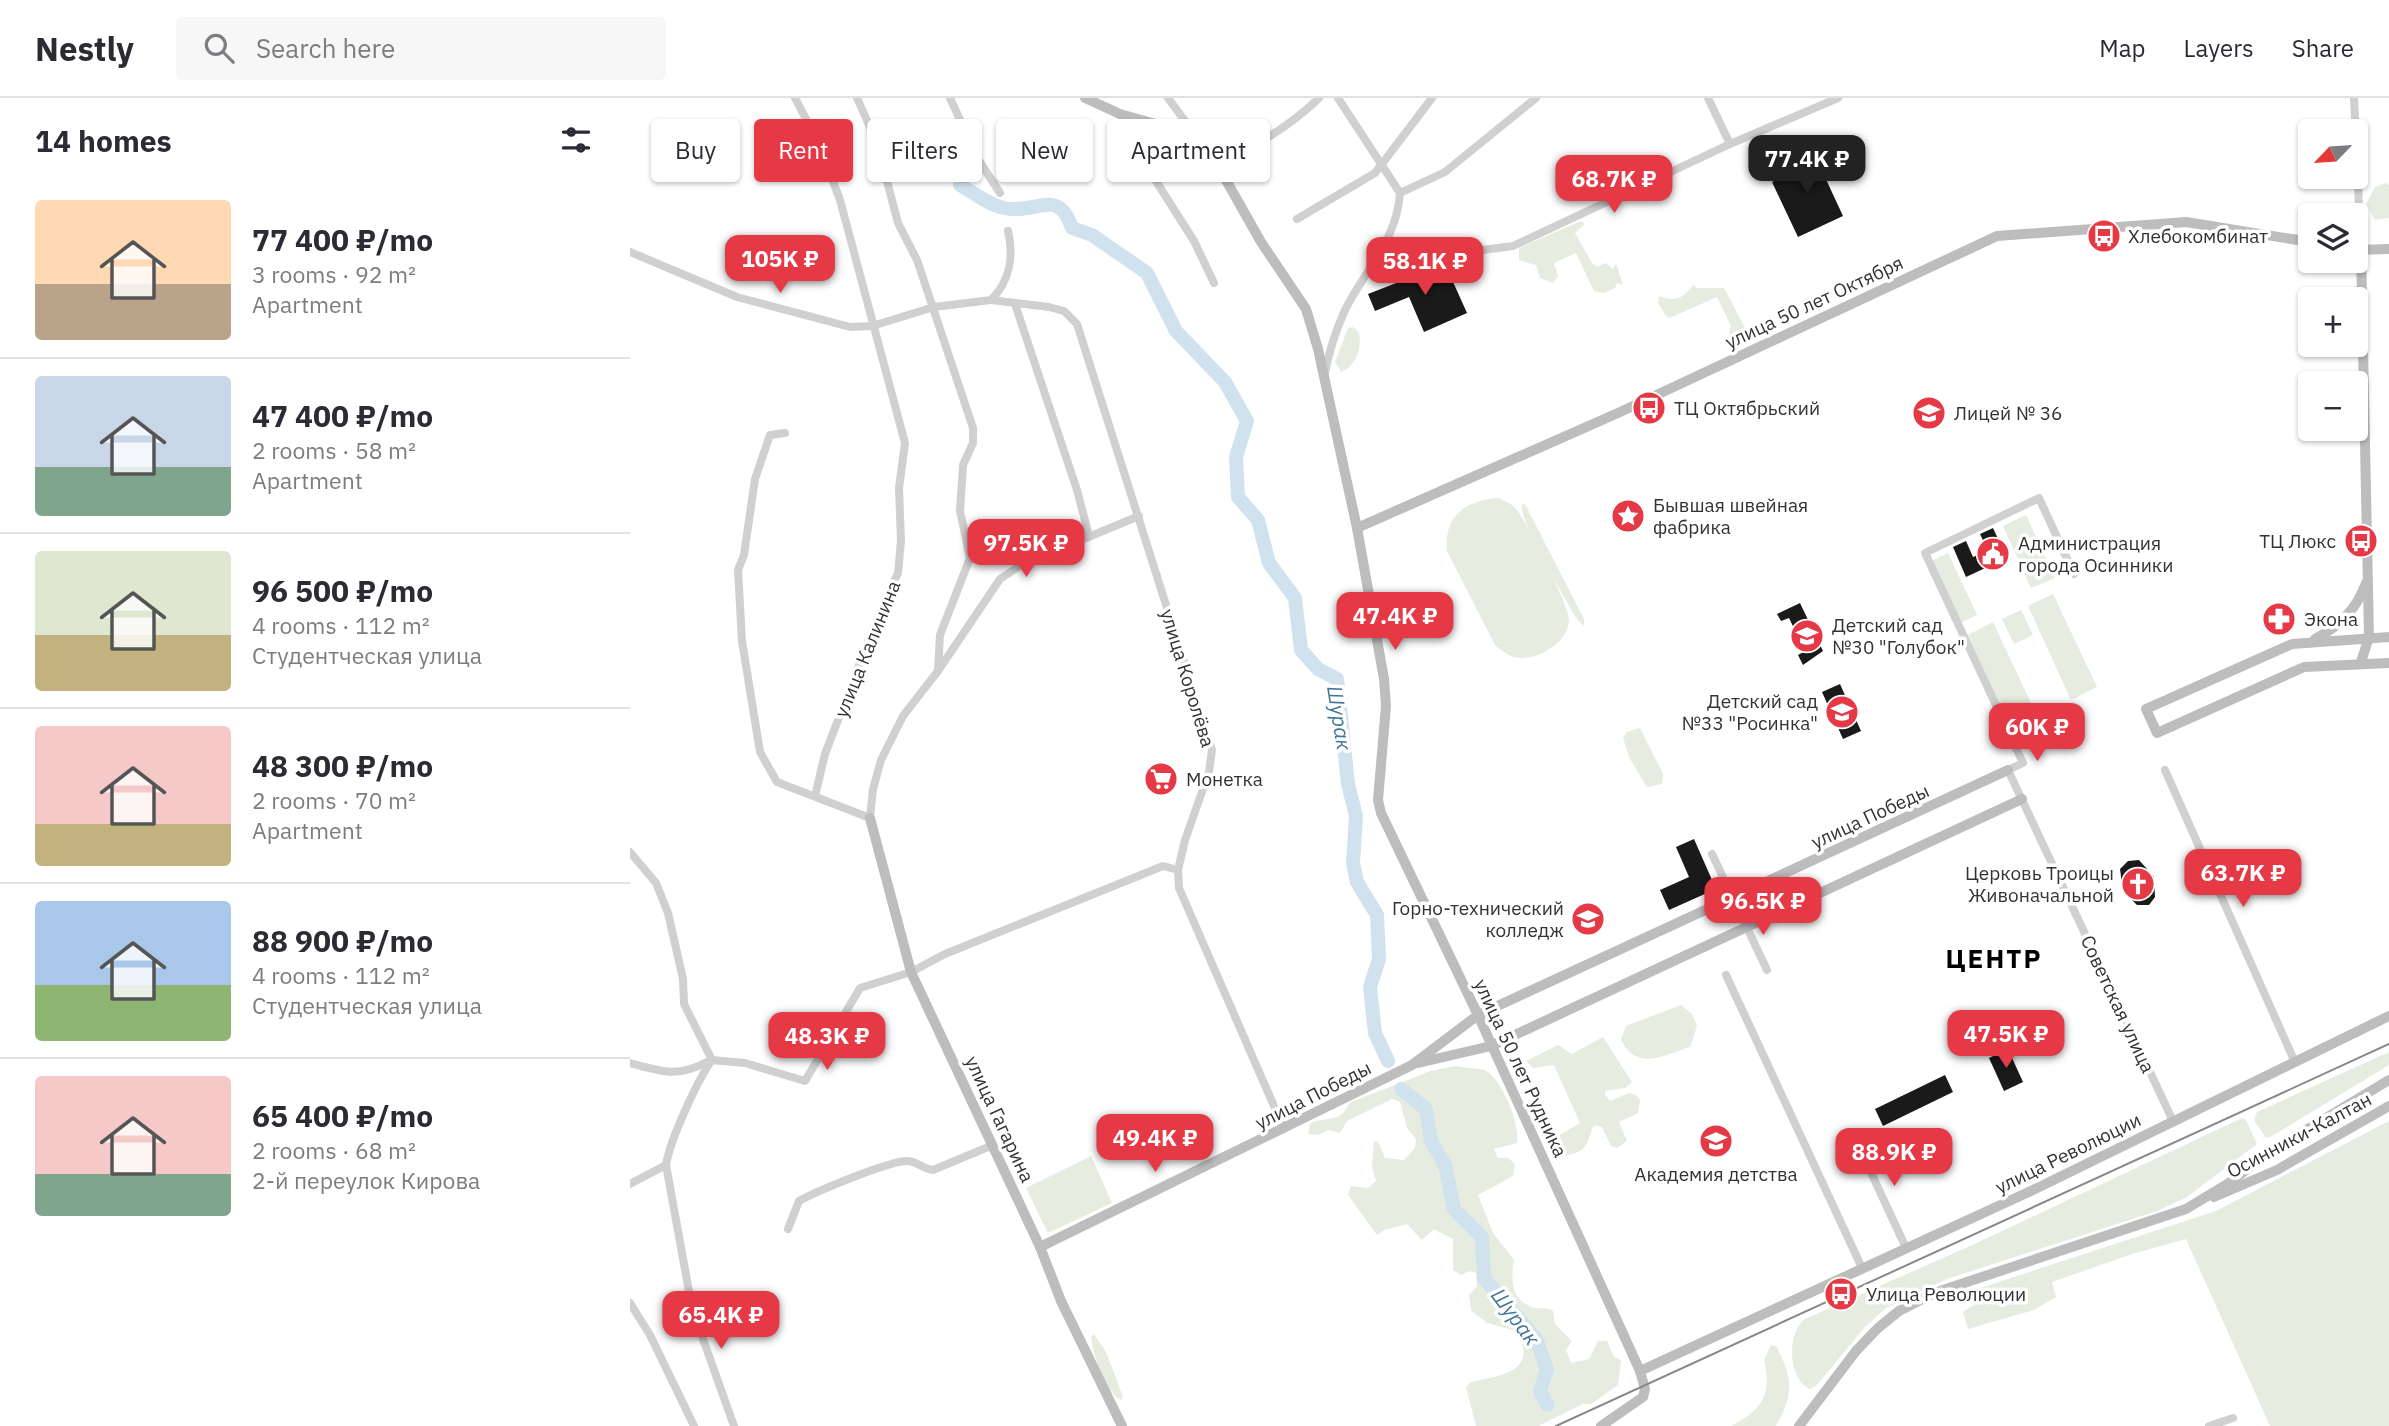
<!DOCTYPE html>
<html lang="en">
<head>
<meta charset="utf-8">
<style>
  body { margin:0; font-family:"IBM Plex Sans",sans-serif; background:#f7f7f7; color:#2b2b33; height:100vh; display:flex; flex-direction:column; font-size:26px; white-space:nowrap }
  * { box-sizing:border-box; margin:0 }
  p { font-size:23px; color:#7c7c81 }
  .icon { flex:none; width:38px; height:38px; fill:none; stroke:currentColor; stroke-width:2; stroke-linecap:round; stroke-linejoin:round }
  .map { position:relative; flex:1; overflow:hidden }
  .sheet { display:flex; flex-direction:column; background:#fff; width:630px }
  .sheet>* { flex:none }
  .guide { position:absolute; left:21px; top:21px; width:665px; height:63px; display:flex; gap:14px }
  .needle { width:46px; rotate:245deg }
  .tools { position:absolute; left:1668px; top:21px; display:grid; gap:14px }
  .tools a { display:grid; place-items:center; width:70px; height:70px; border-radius:7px; background:#fff; box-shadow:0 2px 5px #0004; font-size:35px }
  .price { position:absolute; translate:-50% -60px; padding:0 16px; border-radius:14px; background:#e63946; color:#fff; font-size:23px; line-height:46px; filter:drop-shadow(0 2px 4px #0008) }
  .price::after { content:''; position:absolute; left:50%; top:42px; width:21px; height:16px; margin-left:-10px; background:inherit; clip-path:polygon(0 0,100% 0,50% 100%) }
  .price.selected { background:#222; color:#fff }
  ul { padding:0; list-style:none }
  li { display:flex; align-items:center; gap:21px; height:175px; padding:0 35px }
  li+li { border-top:2px solid #e1e1e2 }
  li span { display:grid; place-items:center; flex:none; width:196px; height:140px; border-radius:7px; color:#555 }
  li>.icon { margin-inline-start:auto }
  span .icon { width:84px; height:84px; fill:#fffc; stroke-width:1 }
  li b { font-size:30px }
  h2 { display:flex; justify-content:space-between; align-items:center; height:84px; padding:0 35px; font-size:30px }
  .tag { padding:0 24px; border-radius:7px; background:#fff; box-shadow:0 2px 5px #0004; font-size:24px; line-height:63px }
  .tag.selected { background:#e63946; color:#fff }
  header { display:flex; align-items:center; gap:42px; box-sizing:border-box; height:98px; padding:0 35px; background:#fff; border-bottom:2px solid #e1e1e2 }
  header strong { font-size:33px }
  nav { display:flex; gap:38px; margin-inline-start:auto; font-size:24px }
  .search { width:490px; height:63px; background:#f7f7f7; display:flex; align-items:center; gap:18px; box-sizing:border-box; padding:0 24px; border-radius:7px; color:#7c7c81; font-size:26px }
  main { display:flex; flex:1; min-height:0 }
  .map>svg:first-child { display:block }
  .green { fill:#e6ecdf }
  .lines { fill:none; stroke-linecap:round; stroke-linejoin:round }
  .river { stroke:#cfe2ee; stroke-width:14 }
  .building { fill:#1a1a1a }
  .street { stroke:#d0d0d0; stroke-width:8 }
  .secondary { stroke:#bdbdbd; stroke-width:10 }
  .tram { stroke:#888; stroke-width:2 }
  .labels { text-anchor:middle; stroke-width:7; stroke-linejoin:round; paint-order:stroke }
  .poi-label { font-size:19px; fill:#333; stroke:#fff; text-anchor:start }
  .street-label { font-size:19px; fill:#333; stroke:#fff }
  .water-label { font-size:21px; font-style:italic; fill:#3f7597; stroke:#fff }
  .district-label { font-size:26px; font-weight:bold; letter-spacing:2px; fill:#000; stroke:#fff }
</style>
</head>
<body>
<header>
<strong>Nestly</strong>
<div class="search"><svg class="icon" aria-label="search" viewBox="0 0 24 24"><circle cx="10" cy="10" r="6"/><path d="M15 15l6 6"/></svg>Search here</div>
<nav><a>Map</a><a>Layers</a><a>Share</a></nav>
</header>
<main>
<section class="sheet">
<h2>14 homes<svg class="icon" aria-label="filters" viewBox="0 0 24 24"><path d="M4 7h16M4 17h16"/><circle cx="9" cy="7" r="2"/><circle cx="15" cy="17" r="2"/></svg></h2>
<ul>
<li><span style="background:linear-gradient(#ffd9b3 60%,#b9a48a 0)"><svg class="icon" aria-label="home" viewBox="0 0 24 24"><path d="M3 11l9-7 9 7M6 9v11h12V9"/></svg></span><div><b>77 400 ₽/mo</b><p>3 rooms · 92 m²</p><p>Apartment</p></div></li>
<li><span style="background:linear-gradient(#c9d6e8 65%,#7fa58c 0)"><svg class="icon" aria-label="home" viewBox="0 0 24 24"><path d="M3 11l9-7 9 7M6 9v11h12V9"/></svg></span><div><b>47 400 ₽/mo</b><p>2 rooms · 58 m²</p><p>Apartment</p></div></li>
<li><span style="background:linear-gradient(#dfe7d0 60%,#c2b280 0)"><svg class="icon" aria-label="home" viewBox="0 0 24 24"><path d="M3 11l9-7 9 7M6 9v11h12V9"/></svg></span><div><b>96 500 ₽/mo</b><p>4 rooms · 112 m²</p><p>Студентческая улица</p></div></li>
<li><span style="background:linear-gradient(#f6c9c9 70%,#c2b280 0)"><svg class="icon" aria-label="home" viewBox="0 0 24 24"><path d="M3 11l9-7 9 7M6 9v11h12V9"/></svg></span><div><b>48 300 ₽/mo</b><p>2 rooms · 70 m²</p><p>Apartment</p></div></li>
<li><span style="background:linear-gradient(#a9c7e8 60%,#8fb573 0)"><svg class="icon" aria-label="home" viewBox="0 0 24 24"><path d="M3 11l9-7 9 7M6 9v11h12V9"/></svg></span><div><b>88 900 ₽/mo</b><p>4 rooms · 112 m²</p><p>Студентческая улица</p></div></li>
<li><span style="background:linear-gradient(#f6c9c9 70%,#7fa58c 0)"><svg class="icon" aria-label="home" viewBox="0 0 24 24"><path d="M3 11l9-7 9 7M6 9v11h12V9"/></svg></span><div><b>65 400 ₽/mo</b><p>2 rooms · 68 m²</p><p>2-й переулок Кирова</p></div></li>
</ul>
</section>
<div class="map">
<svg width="1759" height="1328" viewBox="0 0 1759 1328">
  <rect width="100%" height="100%" fill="#fff"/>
  <g class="green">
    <polygon points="1756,85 1759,87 1759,120 1745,122 1736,106 1745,89"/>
    <polygon points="951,123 955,126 945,135 962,165 967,169 976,165 983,171 986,165 993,187 987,185 985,190 974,195 964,193 946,155 924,165 928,178 923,185 910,180 906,167 889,162 889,150"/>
    <path d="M1063 187 1067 190H1094L1116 232V240L1103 243 1099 235 1101 228 1087 199 1040 220 1036 218 1028 205 1029 198C1045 204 1053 201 1063 187Z"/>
    <path d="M723 229 729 235C732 250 726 268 711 274L705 264 718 230Z"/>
    <path d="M868 400C875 403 881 405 886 411 896 422 940 509 939 522 939 544 908 562 888 560 878 558 872 553 865 547L817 453C814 417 835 403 868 400Z"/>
    <path d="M892 406H895L954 521V528L946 520C936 501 888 422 892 406Z"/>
    <polygon points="1396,417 1425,480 1401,490 1373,428"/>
    <polygon points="1318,455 1347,517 1330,525 1301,463"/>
    <polygon points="1423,496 1467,589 1441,602 1398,508"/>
    <polygon points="1391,512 1403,537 1384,546 1372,521"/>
    <polygon points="1363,524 1407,618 1381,631 1338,537"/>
    <polygon points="1010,630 1033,676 1032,686 1017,689 1000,661 993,640 997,634"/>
    <path d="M1051 907 1062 916 1067 928 1060 949C1033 957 1008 974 991 942L996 928Z"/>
    <path d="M973 939 1002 984 995 990 975 993V997L980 1003 999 995 1006 997 1010 1002 1008 1015 989 1024 997 1043 987 1050 981 1048 972 1029 966 1027 962 1030C957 1053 951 1055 927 1059L921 1054 918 1044 950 1025 924 967 903 970 896 963 928 947 942 956Z"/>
    <polygon points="1759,954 1759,967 1642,1038 1636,1040 1624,1022 1627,1014"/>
    <path d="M826 968C835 970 845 970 854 972 871 978 891 1028 887 1045L864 1051 868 1060H878L885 1066 883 1078 848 1097 863 1135 884 1162C881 1181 880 1200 901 1209 909 1212 916 1208 923 1213L925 1226 942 1243 936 1252 941 1265 959 1261 968 1243H977L984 1259 991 1262 988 1287 961 1306H953L908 1328H846L836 1289 841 1284C868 1278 911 1274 886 1233L857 1225 841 1212 839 1197 847 1188 846 1175 839 1173 831 1177 823 1172V1141L804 1131 792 1142 777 1126 754 1132 747 1137 718 1097 721 1088 738 1090 746 1083 742 1069 744 1043 748 1044 755 1060 774 1062 785 1050 786 1041 777 1030 770 1004 762 1001 717 1023 710 1035 699 1032 688 1037 678 1036 680 1026C690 1019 706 1024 714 1014 717 1011 718 1006 721 1004L801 973Z"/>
    <path d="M1612 1020 1616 1022 1627 1046 1557 1099 1527 1113 1317 1181 1256 1210 1235 1229 1186 1288 1180 1291C1157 1281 1157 1233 1175 1221L1349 1144Z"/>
    <polygon points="1759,1023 1759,1328 1640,1328 1556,1141 1502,1156 1422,1184 1426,1199 1404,1212 1338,1231 1333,1214 1345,1206 1335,1201 1341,1193 1586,1113"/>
    <polygon points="461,1058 482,1105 418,1135 396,1090"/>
    <path d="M464 1236 476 1254 493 1299 491 1302C473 1292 464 1258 461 1239Z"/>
    <path d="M1141 1247 1146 1248C1163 1280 1164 1296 1146 1328H1101C1133 1312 1142 1296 1134 1262Z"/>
  </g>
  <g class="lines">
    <g class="river">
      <path d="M330 87C344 95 359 107 374 110 407 117 428 88 442 130L462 137 517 175 546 233 595 284 617 323 606 359 608 399 628 422 639 465 665 500 671 552 688 571 707 581 718 686 726 718 723 765 727 784 747 817 749 861 740 889 745 935 758 963"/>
      <polyline points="771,991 796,1011 801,1043 815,1067 824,1111 852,1139 854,1180 906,1241 917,1271 910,1293 917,1307"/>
    </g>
  </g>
  <g class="building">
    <polygon points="1181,49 1213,118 1168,139 1142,84 1165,73 1159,60"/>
    <polygon points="815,166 837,215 794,234 779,199 745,213 738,196"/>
    <polygon points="1363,430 1377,460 1336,479 1323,449 1336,443 1343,459 1358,453 1350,436"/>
    <polygon points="1170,505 1193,553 1173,567 1168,557 1175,553 1159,520 1151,523 1147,516"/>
    <polygon points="1210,586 1231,633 1213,641 1192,594"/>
    <polygon points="1064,741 1086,791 1039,812 1030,792 1059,779 1046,749"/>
    <polygon points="1509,762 1524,779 1525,799 1519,807 1507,807 1493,793 1490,771 1498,763"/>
    <polygon points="1378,951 1393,984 1374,993 1359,960"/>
    <polygon points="1315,977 1323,994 1253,1028 1245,1011"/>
  </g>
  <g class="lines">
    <g class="street">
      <polyline points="165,0 189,46 210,102 275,345 269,390 271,443 268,475 242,533 195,656 185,698"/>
      <polyline points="320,0 348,61 370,95"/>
      <polyline points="538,0 578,54"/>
      <polyline points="708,0 770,95"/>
      <polyline points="1078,0 1100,46"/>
      <polyline points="1724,0 1731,152"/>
      <polyline points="490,16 498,39 564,143 584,185"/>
      <path d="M585 64 588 68C625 48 659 29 689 0"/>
      <polyline points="667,121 745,75 802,0"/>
      <path d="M378 133C384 158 380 183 361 202L419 209 434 213 447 226 582 652 579 674 555 742 548 772 549 790 654 1031"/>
      <polyline points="0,154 107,199 220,229 242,228 304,209 361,202"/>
      <polyline points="750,157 789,166 830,155 883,148 1100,46 1208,0"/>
      <polyline points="385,206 447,392 459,438"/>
      <path d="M695 275C699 253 706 232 715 212 735 172 767 142 770 95L815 74 906 0"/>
      <polyline points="155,335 140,337 125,381 114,457 108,472 112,543 130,654 147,684 240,720 243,691 251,662 273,618 308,573 310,537 340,460 330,413 333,367 343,345 343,330 287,162 268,125 247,45 227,0"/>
      <polyline points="1444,476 1409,400 1295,455 1393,665 1378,672 1543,1023"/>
      <polyline points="308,573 370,481 391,467 509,418"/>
      <polyline points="1535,672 1664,962"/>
      <polyline points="0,754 26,785 38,815 53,881 54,906 82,962"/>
      <polyline points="1082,756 1137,872"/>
      <polyline points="1096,877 1232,1170"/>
      <polyline points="82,962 115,965 175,983 230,890 281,874 315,856 533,768 548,772"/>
      <path d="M0 965C32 974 48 980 79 963"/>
      <polyline points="1226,1042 1276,1150"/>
      <polyline points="36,1067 62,1210 104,1328"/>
      <path d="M0 1086 36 1067C40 1042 67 983 82 962"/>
      <path d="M158 1131 169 1103C187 1093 259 1063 277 1063 287 1063 293 1071 303 1072L363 1047"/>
      <polyline points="0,1205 20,1237 64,1328"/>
      <polyline points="1579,1328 1603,1320"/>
    </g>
    <g class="secondary">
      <polyline points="455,0 490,16 540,30 558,40 588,68 631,144 676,211 688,251 727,430 754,581 756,608 748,702 751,715 848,917 1010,1273"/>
      <polyline points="1726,152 1759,151"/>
      <polyline points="1731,152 1739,539 1731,564"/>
      <polyline points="727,430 988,315 1367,138 1556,124 1680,144"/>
      <polyline points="1759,539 1662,546 1516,611 1527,635 1674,569 1759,565"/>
      <path d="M1685 541C1710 528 1726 512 1736 485"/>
      <polyline points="240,720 281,874 410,1149 431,1203 492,1328"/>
      <polyline points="788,965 861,948 1392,701"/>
      <polyline points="1584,1099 1647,1072 1759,1008"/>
      <polyline points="410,1149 782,967 848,917 1378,672"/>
      <polyline points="971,1328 1013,1299 1015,1291 1010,1273 1403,1092 1759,918"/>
      <polyline points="1169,1328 1226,1253 1248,1230 1269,1213 1304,1195 1556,1111 1599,1085 1638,1055 1759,982"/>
    </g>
    <polyline class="tram" points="926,1328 1759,946"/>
  </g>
  <defs>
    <symbol id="bus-disc" viewBox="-11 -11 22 22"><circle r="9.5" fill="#e63946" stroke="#fff"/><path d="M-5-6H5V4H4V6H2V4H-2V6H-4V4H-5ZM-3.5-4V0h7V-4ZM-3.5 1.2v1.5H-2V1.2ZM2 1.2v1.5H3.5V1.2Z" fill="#fff"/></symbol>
    <symbol id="school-disc" viewBox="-11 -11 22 22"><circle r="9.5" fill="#e63946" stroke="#fff"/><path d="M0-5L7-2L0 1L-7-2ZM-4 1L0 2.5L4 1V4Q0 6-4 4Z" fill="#fff"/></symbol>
    <symbol id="sight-disc" viewBox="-11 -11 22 22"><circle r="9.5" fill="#e63946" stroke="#fff"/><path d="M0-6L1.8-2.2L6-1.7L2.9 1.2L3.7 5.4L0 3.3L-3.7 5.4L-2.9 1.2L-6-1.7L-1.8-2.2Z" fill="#fff"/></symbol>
    <symbol id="civic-disc" viewBox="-11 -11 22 22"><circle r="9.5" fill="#e63946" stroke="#fff"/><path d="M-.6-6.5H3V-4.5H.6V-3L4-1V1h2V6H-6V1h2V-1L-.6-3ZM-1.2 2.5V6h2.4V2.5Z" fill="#fff"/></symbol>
    <symbol id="pharmacy-disc" viewBox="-11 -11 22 22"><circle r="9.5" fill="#e63946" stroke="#fff"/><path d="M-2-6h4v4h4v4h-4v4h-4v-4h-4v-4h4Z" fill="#fff"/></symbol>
    <symbol id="supermarket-disc" viewBox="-11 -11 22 22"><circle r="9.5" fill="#e63946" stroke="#fff"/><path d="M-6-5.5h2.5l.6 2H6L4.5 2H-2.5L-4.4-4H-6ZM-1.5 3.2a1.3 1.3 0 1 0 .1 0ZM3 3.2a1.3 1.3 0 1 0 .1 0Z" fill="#fff"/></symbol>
    <symbol id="church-disc" viewBox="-11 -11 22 22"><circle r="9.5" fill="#e63946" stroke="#fff"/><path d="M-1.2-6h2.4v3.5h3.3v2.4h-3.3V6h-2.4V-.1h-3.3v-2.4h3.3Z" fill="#fff"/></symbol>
    <symbol id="university-disc" viewBox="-11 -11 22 22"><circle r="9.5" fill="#e63946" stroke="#fff"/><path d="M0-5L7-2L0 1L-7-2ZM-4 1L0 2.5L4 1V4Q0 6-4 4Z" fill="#fff"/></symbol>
  </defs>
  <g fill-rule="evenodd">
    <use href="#bus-disc" x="1455" y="119" width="38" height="38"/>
    <use href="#bus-disc" x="1000" y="291" width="38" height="38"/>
    <use href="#school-disc" x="1280" y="296" width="38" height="38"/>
    <use href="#sight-disc" x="979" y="399" width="38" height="38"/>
    <use href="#bus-disc" x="1712" y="424" width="38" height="38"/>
    <use href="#civic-disc" x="1344" y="437" width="38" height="38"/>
    <use href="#pharmacy-disc" x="1630" y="502" width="38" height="38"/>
    <use href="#school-disc" x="1158" y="519" width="38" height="38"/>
    <use href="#school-disc" x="1193" y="595" width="38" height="38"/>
    <use href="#supermarket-disc" x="512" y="662" width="38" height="38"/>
    <use href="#church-disc" x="1489" y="767" width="38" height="38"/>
    <use href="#university-disc" x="939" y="802" width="38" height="38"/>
    <use href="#school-disc" x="1067" y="1024" width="38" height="38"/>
    <use href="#bus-disc" x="1192" y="1177" width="38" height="38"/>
  </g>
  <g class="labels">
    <g class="poi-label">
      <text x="1498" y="145">Хлебокомбинат</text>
      <text x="1044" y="317">ТЦ Октябрьский</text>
      <text x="1324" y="322">Лицей № 36</text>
      <text x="1023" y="414">Бывшая швейная<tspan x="1023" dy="22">фабрика</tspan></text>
      <text x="1706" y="450" text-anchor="end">ТЦ Люкс</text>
      <text x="1388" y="452">Администрация<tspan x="1388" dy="22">города Осинники</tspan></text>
      <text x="1674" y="528">Экона</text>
      <text x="1202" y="534">Детский сад<tspan x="1202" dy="22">№30 "Голубок"</tspan></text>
      <text x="1188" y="610" text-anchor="end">Детский сад<tspan x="1188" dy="22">№33 "Росинка"</tspan></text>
      <text x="556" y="688">Монетка</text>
      <text x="1484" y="782" text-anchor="end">Церковь Троицы<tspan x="1484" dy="22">Живоначальной</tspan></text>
      <text x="934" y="817" text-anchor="end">Горно-технический<tspan x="934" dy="22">колледж</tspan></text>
      <text x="1086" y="1083" text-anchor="middle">Академия детства</text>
      <text x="1236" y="1203">Улица Революции</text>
    </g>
    <g class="street-label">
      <text transform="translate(1184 204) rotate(-25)" y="7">улица 50 лет Октября</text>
      <text transform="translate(237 551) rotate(-68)" y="7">улица Калинина</text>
      <text transform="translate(558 580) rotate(73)" y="7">улица Королёва</text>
      <text transform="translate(1240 718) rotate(-25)" y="7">улица Победы</text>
      <text transform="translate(1488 906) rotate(65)" y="7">Советская улица</text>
      <text transform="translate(891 970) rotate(65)" y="7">улица 50 лет Рудника</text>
      <text transform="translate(683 997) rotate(-27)" y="7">улица Победы</text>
      <text transform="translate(370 1021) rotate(65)" y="7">улица Гагарина</text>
      <text transform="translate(1669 1037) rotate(-28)" y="7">Осинники-Калтан</text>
      <text transform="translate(1438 1055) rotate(-26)" y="7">улица Революции</text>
    </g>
    <g class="water-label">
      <text transform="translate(709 620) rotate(81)" y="7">Шурак</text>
      <text transform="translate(885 1219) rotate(53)" y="7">Шурак</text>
    </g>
    <g class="district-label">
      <text x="1364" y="870">ЦЕНТР</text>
    </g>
  </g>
</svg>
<div class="tools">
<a><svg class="needle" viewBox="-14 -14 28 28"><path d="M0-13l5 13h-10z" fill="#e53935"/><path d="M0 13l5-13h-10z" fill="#7c7c81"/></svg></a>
<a><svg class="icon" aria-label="layers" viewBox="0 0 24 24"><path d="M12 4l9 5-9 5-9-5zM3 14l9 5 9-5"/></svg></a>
<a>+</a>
<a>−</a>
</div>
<b class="price selected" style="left:1177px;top:97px">77.4K ₽</b>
<b class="price" style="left:984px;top:117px">68.7K ₽</b>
<b class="price" style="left:150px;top:197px">105K ₽</b>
<b class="price" style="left:795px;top:199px">58.1K ₽</b>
<b class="price" style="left:396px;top:481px">97.5K ₽</b>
<b class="price" style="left:765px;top:554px">47.4K ₽</b>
<b class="price" style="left:1407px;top:665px">60K ₽</b>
<b class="price" style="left:1613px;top:811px">63.7K ₽</b>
<b class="price" style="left:1133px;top:839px">96.5K ₽</b>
<b class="price" style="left:1376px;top:972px">47.5K ₽</b>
<b class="price" style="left:197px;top:974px">48.3K ₽</b>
<b class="price" style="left:525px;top:1076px">49.4K ₽</b>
<b class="price" style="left:1264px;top:1090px">88.9K ₽</b>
<b class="price" style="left:91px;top:1253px">65.4K ₽</b>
<div class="guide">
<a class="tag">Buy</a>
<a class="tag selected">Rent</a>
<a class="tag">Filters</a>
<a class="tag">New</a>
<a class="tag">Apartment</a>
</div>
</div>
</main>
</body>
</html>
